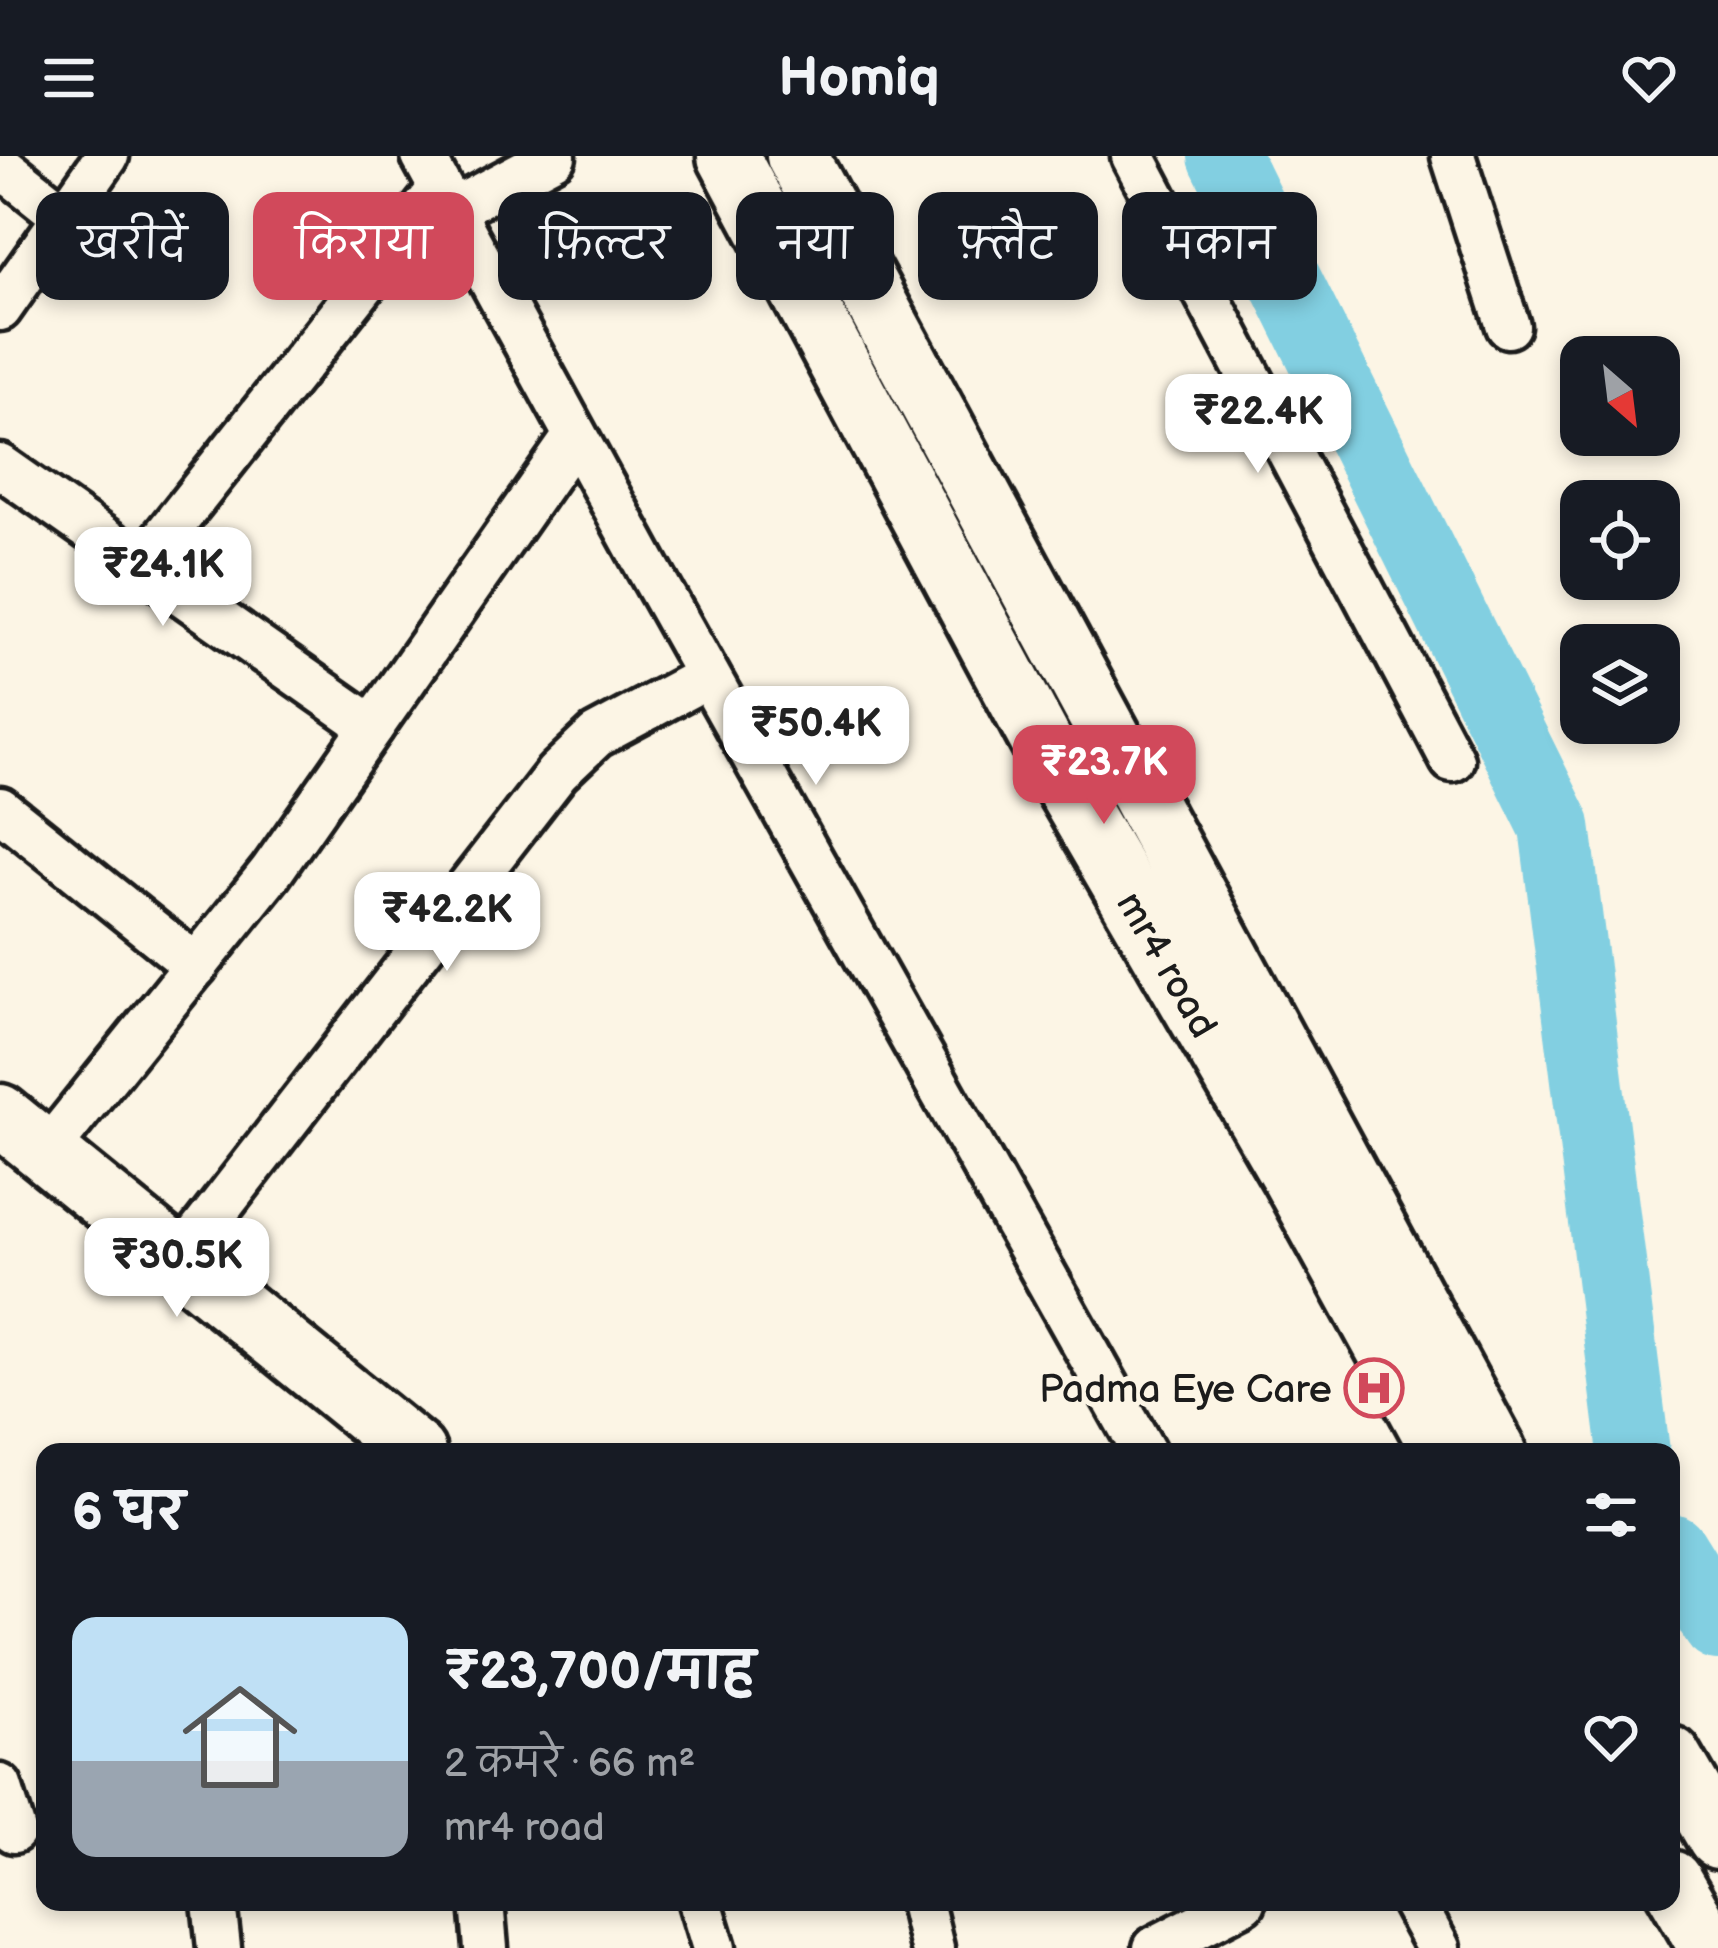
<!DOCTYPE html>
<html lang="hi">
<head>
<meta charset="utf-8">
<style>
  body { margin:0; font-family:"Balsamiq Sans","Playpen Sans Deva",sans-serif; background:#242831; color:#f1f3f6; height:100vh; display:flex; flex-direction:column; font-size:45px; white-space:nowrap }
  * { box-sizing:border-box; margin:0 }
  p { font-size:39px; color:#9ea1a6 }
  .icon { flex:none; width:66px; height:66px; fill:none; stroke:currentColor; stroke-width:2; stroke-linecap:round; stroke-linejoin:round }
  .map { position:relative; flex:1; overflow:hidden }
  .details { position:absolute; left:36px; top:1287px; width:1644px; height:468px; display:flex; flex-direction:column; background:#171b24; border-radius:24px; box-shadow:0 6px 18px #0003 }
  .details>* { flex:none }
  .banner { position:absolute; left:36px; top:36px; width:1647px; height:108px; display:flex; gap:24px }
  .needle { width:78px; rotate:152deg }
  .controls { position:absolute; left:1560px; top:180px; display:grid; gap:24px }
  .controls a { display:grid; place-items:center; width:120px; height:120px; border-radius:24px; background:#171b24; box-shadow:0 6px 18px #0003; font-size:60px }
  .price { position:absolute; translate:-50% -102px; padding:0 27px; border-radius:24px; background:#fff; color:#222; font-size:39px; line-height:78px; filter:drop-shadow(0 3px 6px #0008) }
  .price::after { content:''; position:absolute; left:50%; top:72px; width:36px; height:27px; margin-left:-18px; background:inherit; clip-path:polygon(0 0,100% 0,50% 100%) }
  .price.current { background:#d1495b; color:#fff }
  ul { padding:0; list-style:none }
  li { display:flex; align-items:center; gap:36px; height:300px; padding:0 36px }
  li+li { border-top:3px solid #363941 }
  li span { display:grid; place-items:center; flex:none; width:336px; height:240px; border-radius:24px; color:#555 }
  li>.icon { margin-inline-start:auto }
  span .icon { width:144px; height:144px; fill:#fffc; stroke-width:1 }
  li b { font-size:51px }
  h2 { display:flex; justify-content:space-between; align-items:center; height:144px; padding:0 36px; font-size:51px }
  .tag { padding:0 42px; border-radius:24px; background:#171b24; box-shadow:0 6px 18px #0003; font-size:42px; line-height:108px }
  .tag.current { background:#d1495b; color:#fff }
  header { display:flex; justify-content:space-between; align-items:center; height:156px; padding:0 36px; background:#171b24; font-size:54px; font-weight:600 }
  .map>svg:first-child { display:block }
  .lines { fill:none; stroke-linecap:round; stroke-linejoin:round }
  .river { stroke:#82cfe1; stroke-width:72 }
  .street-casing { stroke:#1c1c1c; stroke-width:51 }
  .secondary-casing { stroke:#1c1c1c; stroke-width:69 }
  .street { stroke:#fcf5e5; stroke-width:42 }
  .secondary { stroke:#fcf5e5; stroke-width:60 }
  .labels { text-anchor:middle; stroke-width:10; stroke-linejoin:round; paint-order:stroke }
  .street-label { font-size:39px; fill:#1c1c1c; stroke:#fcf5e5 }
  .poi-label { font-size:39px; fill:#1c1c1c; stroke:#fcf5e5; text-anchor:end }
</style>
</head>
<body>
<header><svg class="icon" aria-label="menu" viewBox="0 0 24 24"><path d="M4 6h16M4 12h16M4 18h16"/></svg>Homiq<svg class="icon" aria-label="heart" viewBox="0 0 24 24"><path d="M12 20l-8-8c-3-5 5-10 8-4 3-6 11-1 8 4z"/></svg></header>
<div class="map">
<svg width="1718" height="1792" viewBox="0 0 1718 1792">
  <rect width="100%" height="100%" fill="#fcf5e5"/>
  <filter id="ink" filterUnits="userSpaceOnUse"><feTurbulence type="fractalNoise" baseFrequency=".00833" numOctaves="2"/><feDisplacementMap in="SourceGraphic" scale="24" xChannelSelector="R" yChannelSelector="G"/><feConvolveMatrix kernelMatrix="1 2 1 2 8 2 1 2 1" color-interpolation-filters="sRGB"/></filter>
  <g filter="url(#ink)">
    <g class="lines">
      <g class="river">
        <polyline points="1224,0 1555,670 1634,1296"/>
        <polyline points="1671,1393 1718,1469"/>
      </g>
      <defs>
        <g id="street">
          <polyline points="423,0 650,416 1144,1296"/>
          <polyline points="1133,0 1452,604"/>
          <polyline points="1453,0 1508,170"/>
          <polyline points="0,9 65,61"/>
          <polyline points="451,55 554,0"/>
          <polyline points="0,153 107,0"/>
          <polyline points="0,310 372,571"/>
          <polyline points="141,410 439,34"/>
          <polyline points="0,653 196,810"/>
          <polyline points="46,996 271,716 575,280"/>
          <polyline points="179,1104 557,617 596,580 708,520"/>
          <polyline points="0,1630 14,1675"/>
          <polyline points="214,1746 219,1792"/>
          <polyline points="482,1746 486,1792"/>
          <polyline points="700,1746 714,1792"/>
          <polyline points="921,1746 932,1792"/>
          <polyline points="1413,1746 1438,1792"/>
          <polyline points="1155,1792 1244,1746"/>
        </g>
        <g id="secondary">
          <polyline points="728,0 1063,626 1291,1019 1443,1296"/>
          <polyline points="797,0 1496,1296"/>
          <polyline points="0,959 415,1296"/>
          <polyline points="1671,1601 1718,1682"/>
          <polyline points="1671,1725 1710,1792"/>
        </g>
      </defs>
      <use href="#street" class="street-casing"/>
      <use href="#secondary" class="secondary-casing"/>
      <use href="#street" class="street"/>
      <use href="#secondary" class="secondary"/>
    </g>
  </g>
  <defs>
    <symbol id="hospital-ring" viewBox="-11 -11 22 22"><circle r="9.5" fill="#fcf5e5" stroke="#d1495b" stroke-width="1.5"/><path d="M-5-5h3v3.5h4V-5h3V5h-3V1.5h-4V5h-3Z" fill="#d1495b"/></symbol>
  </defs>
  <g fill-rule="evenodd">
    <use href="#hospital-ring" x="1341" y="1199" width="66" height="66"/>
  </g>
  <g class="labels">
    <g class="street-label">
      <text transform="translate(1168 808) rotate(60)" y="14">mr4 road</text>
    </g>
    <g class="poi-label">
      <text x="1332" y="1246">Padma Eye Care</text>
    </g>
  </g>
</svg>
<div class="controls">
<a><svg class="needle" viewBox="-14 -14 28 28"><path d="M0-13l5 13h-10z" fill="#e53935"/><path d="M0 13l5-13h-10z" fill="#9ea1a6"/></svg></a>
<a><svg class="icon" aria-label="locate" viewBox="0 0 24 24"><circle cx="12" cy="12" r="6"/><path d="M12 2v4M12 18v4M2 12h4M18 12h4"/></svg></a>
<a><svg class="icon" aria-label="layers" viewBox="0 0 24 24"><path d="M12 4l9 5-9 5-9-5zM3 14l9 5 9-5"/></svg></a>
</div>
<b class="price" style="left:1258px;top:320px">₹22.4K</b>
<b class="price" style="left:163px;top:473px">₹24.1K</b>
<b class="price" style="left:816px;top:632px">₹50.4K</b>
<b class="price current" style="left:1104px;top:671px">₹23.7K</b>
<b class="price" style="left:447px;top:818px">₹42.2K</b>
<b class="price" style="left:177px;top:1164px">₹30.5K</b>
<div class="banner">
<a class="tag">खरीदें</a>
<a class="tag current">किराया</a>
<a class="tag">फ़िल्टर</a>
<a class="tag">नया</a>
<a class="tag">फ़्लैट</a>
<a class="tag">मकान</a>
</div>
<section class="details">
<h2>6 घर<svg class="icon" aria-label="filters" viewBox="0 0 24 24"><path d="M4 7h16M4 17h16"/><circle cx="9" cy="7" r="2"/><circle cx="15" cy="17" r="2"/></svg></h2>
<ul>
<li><span style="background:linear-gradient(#bfe0f5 60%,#9aa5b1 0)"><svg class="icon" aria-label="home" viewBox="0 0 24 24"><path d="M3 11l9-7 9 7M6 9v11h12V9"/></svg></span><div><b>₹23,700/माह</b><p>2 कमरे · 66 m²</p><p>mr4 road</p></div><svg class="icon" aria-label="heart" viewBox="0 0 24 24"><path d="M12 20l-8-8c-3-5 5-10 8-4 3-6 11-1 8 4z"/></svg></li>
</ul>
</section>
</div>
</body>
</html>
